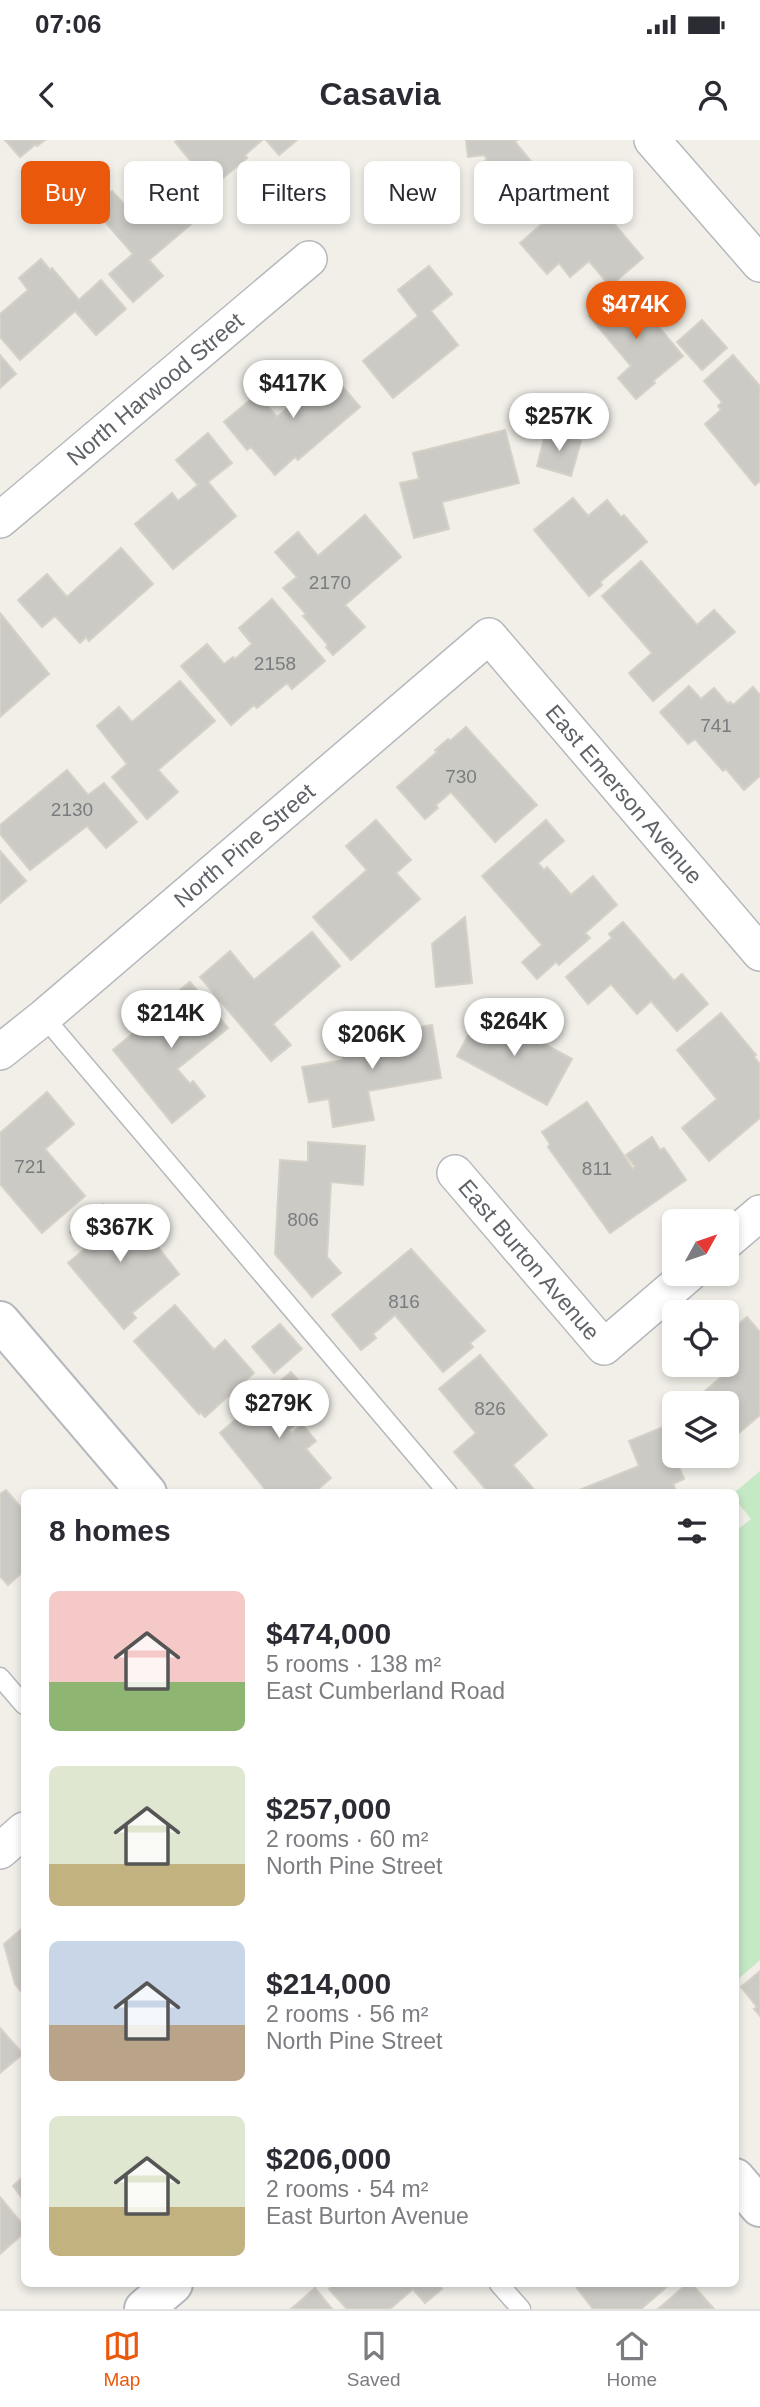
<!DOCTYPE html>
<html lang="en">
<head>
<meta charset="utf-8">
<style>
  body { margin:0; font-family:Arial,sans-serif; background:#f7f7f7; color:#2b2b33; height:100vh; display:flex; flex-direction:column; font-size:26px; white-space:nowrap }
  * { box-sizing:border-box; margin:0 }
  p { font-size:23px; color:#7c7c81 }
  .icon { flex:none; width:38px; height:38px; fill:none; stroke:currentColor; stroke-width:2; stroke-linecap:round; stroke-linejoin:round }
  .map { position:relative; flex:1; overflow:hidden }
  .panel { position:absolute; left:21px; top:1349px; width:718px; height:798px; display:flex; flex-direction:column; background:#fff; border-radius:10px; box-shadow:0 4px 10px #0003 }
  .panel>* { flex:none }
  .guide { position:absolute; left:21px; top:21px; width:719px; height:63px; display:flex; gap:14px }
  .needle { width:46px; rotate:50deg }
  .buttons { position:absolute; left:662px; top:1069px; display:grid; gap:14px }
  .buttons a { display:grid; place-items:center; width:77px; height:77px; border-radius:10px; background:#fff; box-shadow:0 4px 10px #0003; font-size:35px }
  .price { position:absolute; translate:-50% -60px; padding:0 16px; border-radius:24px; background:#fff; color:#222; font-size:23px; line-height:46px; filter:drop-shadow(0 2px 4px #0008) }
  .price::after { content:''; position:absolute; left:50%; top:42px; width:21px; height:16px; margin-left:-10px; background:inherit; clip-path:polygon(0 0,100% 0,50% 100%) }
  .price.active { background:#ea580c; color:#fff }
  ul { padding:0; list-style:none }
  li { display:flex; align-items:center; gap:21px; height:175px; padding:0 28px }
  li span { display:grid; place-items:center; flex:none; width:196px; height:140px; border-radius:10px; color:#555 }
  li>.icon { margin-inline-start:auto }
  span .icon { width:84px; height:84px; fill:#fffc; stroke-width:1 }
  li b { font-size:30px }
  h2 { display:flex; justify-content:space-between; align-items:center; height:84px; padding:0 28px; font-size:30px }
  .chip { padding:0 24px; border-radius:10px; background:#fff; box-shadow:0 4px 10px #0003; font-size:24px; line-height:63px }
  .chip.active { background:#ea580c; color:#fff }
  .status { display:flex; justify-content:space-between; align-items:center; height:49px; padding:0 35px; background:#fff; direction:ltr }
  .status svg { height:19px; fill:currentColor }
  header { display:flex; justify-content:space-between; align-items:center; height:91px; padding:0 28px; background:#fff; font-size:32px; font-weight:600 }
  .tabs { display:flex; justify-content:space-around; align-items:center; height:98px; border-top:2px solid #e1e1e2; background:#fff; font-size:19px; color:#7c7c81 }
  .tabs a { display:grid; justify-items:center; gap:4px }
  .tabs .active { color:#ea580c }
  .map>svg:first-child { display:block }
  .green { fill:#c5e8c5 }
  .building { fill:#cccac5; stroke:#d6d1c6; stroke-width:2 }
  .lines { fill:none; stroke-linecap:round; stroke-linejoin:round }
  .service-casing { stroke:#b5b8bc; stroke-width:21 }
  .minor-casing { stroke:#b5b8bc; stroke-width:38 }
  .tertiary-casing { stroke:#b5b8bc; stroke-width:42 }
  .service { stroke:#fff; stroke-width:18 }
  .minor { stroke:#fff; stroke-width:35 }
  .tertiary { stroke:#fff; stroke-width:38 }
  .labels { text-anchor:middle; stroke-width:5; stroke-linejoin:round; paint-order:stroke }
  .number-label { font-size:19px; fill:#7a7d7f }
  .street-label { font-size:23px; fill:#5f6368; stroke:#fff }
</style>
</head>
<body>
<div class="status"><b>07:06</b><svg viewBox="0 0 49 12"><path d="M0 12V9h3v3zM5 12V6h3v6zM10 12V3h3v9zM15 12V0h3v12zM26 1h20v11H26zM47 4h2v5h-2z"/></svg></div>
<header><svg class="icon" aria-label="back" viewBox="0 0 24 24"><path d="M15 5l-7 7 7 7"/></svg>Casavia<svg class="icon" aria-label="person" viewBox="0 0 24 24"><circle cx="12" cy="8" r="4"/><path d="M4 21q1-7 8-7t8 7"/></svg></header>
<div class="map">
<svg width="760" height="2169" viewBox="0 0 760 2169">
  <rect width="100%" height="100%" fill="#f1efe8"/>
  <polygon class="green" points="760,1331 760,1820 735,1842 735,1392 751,1379 735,1359 734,1353"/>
  <g class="building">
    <polygon points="5,0 45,0 37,6 36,4 20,17"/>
    <polygon points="178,0 262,0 245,15 247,18 212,47 175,2"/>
    <polygon points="266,0 297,0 279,15"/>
    <polygon points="466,0 517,0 515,2 543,36 508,66 476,28 487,19 484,15 468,17"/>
    <polygon points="572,28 589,48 583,52 599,70 601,68 643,118 610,146 589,121 570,137 559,123 547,134 520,103 544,82 530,64"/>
    <polygon points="164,31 202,75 149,120 163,136 133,162 109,134 133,114 92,67 112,51 125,65"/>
    <polygon points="41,119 50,130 52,128 79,160 101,140 126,169 96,195 75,171 20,220 0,197 0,174 28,150 19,138"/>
    <polygon points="429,126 452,154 431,171 458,205 393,258 363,221 418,176 398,150"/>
    <polygon points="625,146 683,216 653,241 655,243 636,259 618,238 631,226 589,176"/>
    <polygon points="702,180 727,208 702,230 677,202"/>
    <polygon points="0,215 16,234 0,248"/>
    <polygon points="733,215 760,246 760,341 755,345 705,284 721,270 718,266 722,262 704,241"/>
    <polygon points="323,224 360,267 298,320 295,317 275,335 251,307 247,310 224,282 257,254 277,277 296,261 289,253"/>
    <polygon points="505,290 519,343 442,362 449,389 414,398 400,343 419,339 413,313"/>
    <polygon points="546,291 581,301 571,336 537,326"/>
    <polygon points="208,293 232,323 208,342 236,376 173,429 135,384 172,353 178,361 198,345 176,320"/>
    <polygon points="573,358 588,376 607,360 621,377 624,375 647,402 600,442 602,445 589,456 534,390"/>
    <polygon points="365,375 401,417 345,465 365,487 333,515 326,507 328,505 303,476 306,474 283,448 297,437 275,412 298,392 318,416"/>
    <polygon points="121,408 153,444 89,501 86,497 80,503 55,476 42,487 18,460 47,434 67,457"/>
    <polygon points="641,421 697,485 714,470 735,492 653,561 629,533 652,513 602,456"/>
    <polygon points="272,459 325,521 292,549 287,543 257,568 254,565 231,585 181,526 207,504 224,524 233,517 235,519 252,504 239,488"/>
    <polygon points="0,473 49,534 0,577"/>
    <polygon points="180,541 215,581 158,630 178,652 147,679 112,637 127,624 97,586 119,567 132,582"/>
    <polygon points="689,546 701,559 714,548 728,564 730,562 733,565 753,547 760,555 760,636 744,650 726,629 723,631 695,599 688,604 660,572"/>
    <polygon points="466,587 537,665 495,702 451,652 436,665 438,668 425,679 397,647 437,612 435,610 448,599 450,601"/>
    <polygon points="67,630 88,655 104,643 137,682 106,708 87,686 30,730 0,694 0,685"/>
    <polygon points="376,680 411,720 396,733 420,759 351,820 313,777 367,730 346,706"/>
    <polygon points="546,680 564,701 538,723 544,730 547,727 571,755 593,736 617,765 585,793 590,798 559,825 556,822 537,839 522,822 542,805 482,736"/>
    <polygon points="0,711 26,741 0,763"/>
    <polygon points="465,777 472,843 436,847 432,804"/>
    <polygon points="623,782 674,841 682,834 708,864 677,891 651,861 637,874 611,844 588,864 566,837 612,798 609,794"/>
    <polygon points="312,792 340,826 273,884 291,905 271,921 200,837 230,811 254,840"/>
    <polygon points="190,842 228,888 177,929 190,944 193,941 205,956 172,983 113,910 149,880 147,877"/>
    <polygon points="482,870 572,919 547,965 457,916"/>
    <polygon points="721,873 756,915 754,917 760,924 760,978 709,1021 682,988 717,959 677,910"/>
    <polygon points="432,885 441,938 368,951 374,980 333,987 329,959 309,962 302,927 343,920 340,901"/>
    <polygon points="47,952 74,984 45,1009 85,1056 42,1093 0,1044 0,993"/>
    <polygon points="587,962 633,1029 635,1027 626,1015 652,997 660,1010 664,1008 686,1040 610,1093 548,1007 550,1004 542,992"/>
    <polygon points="308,1002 365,1006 363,1045 331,1042 327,1117 341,1133 312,1157 275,1114 280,1020 308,1022"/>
    <polygon points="103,1064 123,1088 135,1078 179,1134 132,1173 136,1178 124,1189 68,1123 85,1109 70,1092"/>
    <polygon points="411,1109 485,1191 470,1203 473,1207 443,1232 395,1175 373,1194 376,1198 361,1210 332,1175"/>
    <polygon points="175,1165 214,1210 225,1200 254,1233 205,1277 200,1272 199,1274 134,1201"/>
    <polygon points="747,1177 760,1192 760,1275 726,1304 726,1264 690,1264 735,1225 726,1215 726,1195"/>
    <polygon points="280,1184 302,1209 274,1233 252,1207"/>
    <polygon points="480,1215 547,1295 513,1325 537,1353 489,1353 454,1312 476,1293 439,1249"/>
    <polygon points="291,1232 320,1266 307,1277 305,1275 289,1290 292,1293 302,1284 316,1301 306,1309 331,1338 314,1353 268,1353 220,1293"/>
    <polygon points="663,1287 684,1339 673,1344 677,1353 572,1353 639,1326 629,1301"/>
    <polygon points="6,1350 24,1371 24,1431 8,1445 0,1436 0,1354"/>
    <polygon points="24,1787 24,1855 15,1844 4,1804"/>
    <polygon points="760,1831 760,1876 754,1869 757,1867 741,1847"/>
    <polygon points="0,1888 23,1914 0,1933"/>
    <polygon points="24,2036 24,2061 13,2046"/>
    <polygon points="0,2057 24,2086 24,2093 0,2114"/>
    <polygon points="335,2144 437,2144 442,2149 425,2163 413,2149 390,2169 347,2169 329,2149"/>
    <polygon points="574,2144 670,2144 641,2169 593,2169"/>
    <polygon points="687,2144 692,2144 714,2169 658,2169"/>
    <polygon points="315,2148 332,2169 291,2169"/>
  </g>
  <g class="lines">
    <defs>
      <g id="service">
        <polyline points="44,877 448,1353"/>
        <polyline points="0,1537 24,1565"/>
        <polyline points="499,2144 521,2169"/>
      </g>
      <g id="minor">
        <polyline points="652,0 760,124"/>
        <path id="s1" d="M0 380 309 119"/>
        <path id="s2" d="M0 912 44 877 489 496 760 813"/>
        <path id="s3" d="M455 1033 604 1207 689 1134"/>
        <polyline points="726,1102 760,1073"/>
        <polyline points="0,1711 24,1690"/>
      </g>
      <g id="tertiary">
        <polyline points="0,1181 147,1353"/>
        <polyline points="735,2038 760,2067"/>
        <polyline points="144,2169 173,2144"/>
      </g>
    </defs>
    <use href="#service" class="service-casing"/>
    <use href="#minor" class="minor-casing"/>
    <use href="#tertiary" class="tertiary-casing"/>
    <use href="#service" class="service"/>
    <use href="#minor" class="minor"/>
    <use href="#tertiary" class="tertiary"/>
  </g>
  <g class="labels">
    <g class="number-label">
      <text x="330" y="449">2170</text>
      <text x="275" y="530">2158</text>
      <text x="716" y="592">741</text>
      <text x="461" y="643">730</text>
      <text x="72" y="676">2130</text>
      <text x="30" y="1033">721</text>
      <text x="597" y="1035">811</text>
      <text x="303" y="1086">806</text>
      <text x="404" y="1168">816</text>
      <text x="490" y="1275">826</text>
    </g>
    <g class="street-label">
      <text dy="8" stroke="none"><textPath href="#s1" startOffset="203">North Harwood Street</textPath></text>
      <text dy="8" stroke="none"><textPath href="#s2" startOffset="850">East Emerson Avenue</textPath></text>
      <text dy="8" stroke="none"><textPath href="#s2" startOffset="320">North Pine Street</textPath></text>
      <text dy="8" stroke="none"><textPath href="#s3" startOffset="114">East Burton Avenue</textPath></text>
    </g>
  </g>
</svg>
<div class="buttons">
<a><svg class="needle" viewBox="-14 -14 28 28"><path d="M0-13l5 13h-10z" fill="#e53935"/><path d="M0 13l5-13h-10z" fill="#7c7c81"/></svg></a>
<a><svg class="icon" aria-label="locate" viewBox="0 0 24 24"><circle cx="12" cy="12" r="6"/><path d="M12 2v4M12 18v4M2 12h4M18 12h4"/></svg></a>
<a><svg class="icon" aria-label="layers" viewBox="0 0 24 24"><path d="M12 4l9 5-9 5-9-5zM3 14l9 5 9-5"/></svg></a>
</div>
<b class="price active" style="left:636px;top:201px">$474K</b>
<b class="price" style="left:293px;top:280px">$417K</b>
<b class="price" style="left:559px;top:313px">$257K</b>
<b class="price" style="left:171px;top:910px">$214K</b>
<b class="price" style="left:514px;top:918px">$264K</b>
<b class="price" style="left:372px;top:931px">$206K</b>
<b class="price" style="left:120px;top:1124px">$367K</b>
<b class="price" style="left:279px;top:1300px">$279K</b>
<div class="guide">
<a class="chip active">Buy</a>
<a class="chip">Rent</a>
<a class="chip">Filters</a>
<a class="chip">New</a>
<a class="chip">Apartment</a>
</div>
<section class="panel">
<h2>8 homes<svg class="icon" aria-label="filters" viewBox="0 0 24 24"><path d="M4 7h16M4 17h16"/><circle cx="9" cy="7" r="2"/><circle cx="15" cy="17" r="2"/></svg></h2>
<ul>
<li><span style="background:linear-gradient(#f6c9c9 65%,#8fb573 0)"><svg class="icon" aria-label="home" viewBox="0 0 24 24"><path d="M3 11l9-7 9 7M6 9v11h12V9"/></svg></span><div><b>$474,000</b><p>5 rooms · 138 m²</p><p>East Cumberland Road</p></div></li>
<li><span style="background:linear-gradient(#dfe7d0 70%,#c2b280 0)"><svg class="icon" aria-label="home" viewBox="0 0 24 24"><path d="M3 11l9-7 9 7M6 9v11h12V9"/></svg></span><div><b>$257,000</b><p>2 rooms · 60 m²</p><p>North Pine Street</p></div></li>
<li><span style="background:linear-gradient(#c9d6e8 60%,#b9a48a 0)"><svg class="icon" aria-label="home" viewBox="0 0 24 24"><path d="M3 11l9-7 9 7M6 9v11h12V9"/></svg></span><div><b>$214,000</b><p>2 rooms · 56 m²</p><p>North Pine Street</p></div></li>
<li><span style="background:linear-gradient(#dfe7d0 65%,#c2b280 0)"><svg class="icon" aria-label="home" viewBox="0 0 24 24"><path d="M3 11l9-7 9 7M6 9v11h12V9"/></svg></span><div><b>$206,000</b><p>2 rooms · 54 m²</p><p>East Burton Avenue</p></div></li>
</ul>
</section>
</div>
<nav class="tabs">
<a class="active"><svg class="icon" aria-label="map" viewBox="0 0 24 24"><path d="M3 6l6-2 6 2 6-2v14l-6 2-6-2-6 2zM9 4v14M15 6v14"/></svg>Map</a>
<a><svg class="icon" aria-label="saved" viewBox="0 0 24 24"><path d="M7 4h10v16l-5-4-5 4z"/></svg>Saved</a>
<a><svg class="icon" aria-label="home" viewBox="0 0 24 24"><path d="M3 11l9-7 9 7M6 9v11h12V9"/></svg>Home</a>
</nav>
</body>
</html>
